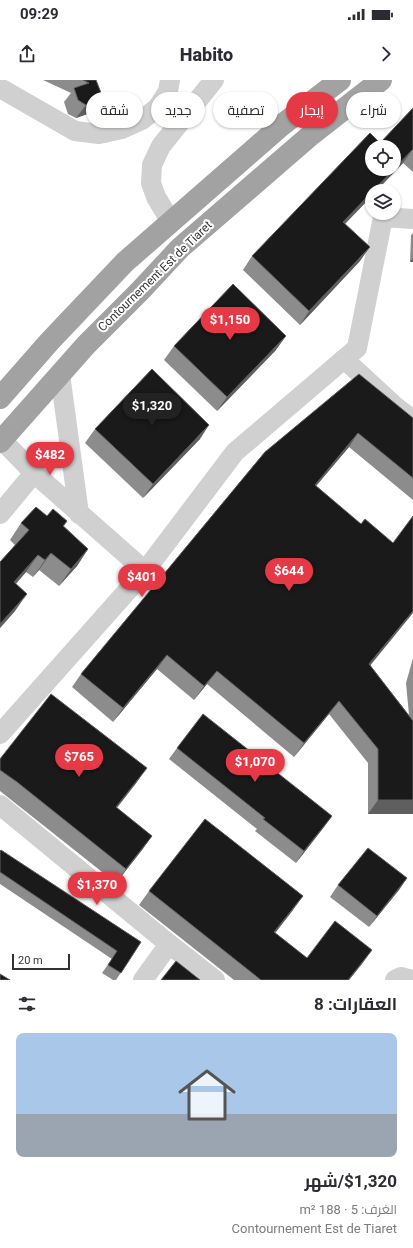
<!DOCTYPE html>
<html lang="ar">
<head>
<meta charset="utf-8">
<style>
  body { margin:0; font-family:Roboto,Cairo,sans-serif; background:#f2f2f3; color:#2b2b33; direction:rtl; height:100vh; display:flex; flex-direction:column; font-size:15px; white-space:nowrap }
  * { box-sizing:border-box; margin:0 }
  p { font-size:13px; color:#7c7c81 }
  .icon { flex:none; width:22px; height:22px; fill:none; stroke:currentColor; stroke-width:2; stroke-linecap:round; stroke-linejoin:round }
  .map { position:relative; height:900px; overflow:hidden; direction:ltr }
  .panel { display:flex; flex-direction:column; background:#fff; flex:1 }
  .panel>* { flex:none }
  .top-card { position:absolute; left:12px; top:12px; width:389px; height:36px; direction:rtl; display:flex; gap:8px }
  .controls { position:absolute; left:365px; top:60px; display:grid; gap:8px }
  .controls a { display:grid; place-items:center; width:36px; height:36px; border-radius:50%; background:#fff; box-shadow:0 1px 3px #0004; font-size:20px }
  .scale { position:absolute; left:12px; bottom:10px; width:58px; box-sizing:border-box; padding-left:4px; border:2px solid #333; border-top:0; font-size:11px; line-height:14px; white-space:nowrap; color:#333; -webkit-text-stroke:3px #fff; paint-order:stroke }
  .price { position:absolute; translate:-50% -34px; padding:0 9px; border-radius:14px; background:#e63946; color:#fff; font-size:13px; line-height:26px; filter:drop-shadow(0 1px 2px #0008) }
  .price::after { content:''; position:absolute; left:50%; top:24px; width:12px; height:9px; margin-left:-6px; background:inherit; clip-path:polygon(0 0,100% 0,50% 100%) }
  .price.current { background:#222; color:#fff }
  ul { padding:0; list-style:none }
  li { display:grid; align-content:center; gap:8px; height:212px; padding:0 16px }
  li+li { border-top:1px solid #e1e1e2 }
  li span { display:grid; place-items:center; height:124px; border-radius:8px; color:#555 }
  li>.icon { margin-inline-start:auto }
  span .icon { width:72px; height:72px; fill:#fffc; stroke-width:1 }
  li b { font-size:17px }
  h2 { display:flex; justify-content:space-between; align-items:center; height:48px; padding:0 16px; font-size:17px }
  .chip { padding:0 14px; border-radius:18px; background:#fff; box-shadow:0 1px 3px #0004; font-size:14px; line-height:36px }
  .chip.current { background:#e63946; color:#fff }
  .status { display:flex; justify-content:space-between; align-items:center; height:28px; padding:0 20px; background:#fff; direction:ltr }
  .status svg { height:11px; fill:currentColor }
  header { display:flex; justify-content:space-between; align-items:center; height:52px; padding:0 16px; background:#fff; font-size:18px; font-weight:800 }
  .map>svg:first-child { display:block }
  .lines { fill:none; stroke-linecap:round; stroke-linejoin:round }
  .minor { stroke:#d0d0d0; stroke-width:20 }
  .trunk { stroke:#a2a2a2; stroke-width:22 }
  .wall { fill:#8c8c8c }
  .shaded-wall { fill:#5f5f5f }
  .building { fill:#1a1a1a; stroke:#5f5f5f }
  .labels { text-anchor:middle; stroke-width:4; stroke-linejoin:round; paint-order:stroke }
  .street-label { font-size:12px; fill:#333; stroke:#fff }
</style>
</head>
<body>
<div class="status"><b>09:29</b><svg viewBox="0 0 49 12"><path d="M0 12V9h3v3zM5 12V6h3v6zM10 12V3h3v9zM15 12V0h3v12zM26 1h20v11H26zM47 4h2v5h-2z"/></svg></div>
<header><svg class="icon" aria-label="forward" viewBox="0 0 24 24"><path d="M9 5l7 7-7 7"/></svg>Habito<svg class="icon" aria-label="share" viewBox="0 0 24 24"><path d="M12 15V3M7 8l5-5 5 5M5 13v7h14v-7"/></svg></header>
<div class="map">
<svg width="413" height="900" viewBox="0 0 413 900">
  <rect width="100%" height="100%" fill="#fff"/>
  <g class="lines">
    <g class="minor">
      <polyline points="0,8 75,51 99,54 122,49 142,40 158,27 168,11 170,0"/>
      <polyline points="171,142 156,117 151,103 152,85 161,66 214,0"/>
      <polyline points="344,279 396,327 413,340"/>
      <polyline points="60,294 79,434"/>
      <polyline points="0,434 34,393 2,360"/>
      <polyline points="145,491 235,372 357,268 383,137 413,139"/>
      <polyline points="0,654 145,491 34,393"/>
      <polyline points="0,725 169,864 215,900"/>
      <polyline points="143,900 169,864"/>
      <polyline points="395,900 401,897 413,900"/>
    </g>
    <g class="trunk">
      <polyline points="0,318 50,261 125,182 282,45 340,0"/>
      <polyline points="0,362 86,265 140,211 180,168 312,54 381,0"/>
    </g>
  </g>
  <g class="wall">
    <polygon points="43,0 96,0 103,18 93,32 76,38 68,34 64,22 71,13"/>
    <polygon points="413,28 413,92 403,83 345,144 360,181 300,245 243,190 252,176 380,63"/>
    <polygon points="413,153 413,182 410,182 411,155"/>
    <polygon points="174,266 276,270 217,331 164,280"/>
    <polygon points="413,338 413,420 349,367 316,406 370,585 409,635 406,603 413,578 413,734 368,734 368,683 329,634 294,677 207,604 194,620 157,589 113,642 72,607 81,594 265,372"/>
    <polygon points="95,349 200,359 143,418 85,363"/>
    <polygon points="47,436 67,441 64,446 88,469 77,486 59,506 39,490 33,497 26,492 16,504 15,531 0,548 0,482 15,465 10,460 21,443"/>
    <polygon points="177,668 332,736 324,747 296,783 255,751 257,749 169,679"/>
    <polygon points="0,679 137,702 117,728 152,756 142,770 116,803 0,711"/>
    <polygon points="0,771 141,862 116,900 113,900 102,893 112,879 0,804"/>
    <polygon points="407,798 399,810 369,847 330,817 338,805"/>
    <polygon points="149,811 293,830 275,853 307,878 372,870 349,900 234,900 139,825"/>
  </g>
  <g class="shaded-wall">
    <polygon points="103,18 93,32 76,38 86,25"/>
    <polygon points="413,69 403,83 376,111 373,111"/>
    <polygon points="372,112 372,116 334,155 343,142"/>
    <polygon points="370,167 360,181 300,245 309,231"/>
    <polygon points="413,178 413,182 410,182"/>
    <polygon points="286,256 276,270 217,331 227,317"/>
    <polygon points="209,345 200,359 143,418 153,404"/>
    <polygon points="358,353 349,367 305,419 315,405"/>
    <polygon points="88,469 77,486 59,506 71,489"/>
    <polygon points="51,473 39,490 33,497 45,480"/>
    <polygon points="38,475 26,492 2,519 14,502"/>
    <polygon points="27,514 15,531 0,548 0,544"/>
    <polygon points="413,531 413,533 360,598 369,584"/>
    <polygon points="167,575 157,589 113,642 123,628"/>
    <polygon points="217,591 207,604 194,620 204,606"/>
    <polygon points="339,621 329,634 294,677 304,663"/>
    <polygon points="147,688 137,702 106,741 116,727"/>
    <polygon points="378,720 413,720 413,734 368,734"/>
    <polygon points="332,736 324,747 296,783 304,771"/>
    <polygon points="152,756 142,770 116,803 126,789"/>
    <polygon points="407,798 399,810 369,847 377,836"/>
    <polygon points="303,816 293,830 265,866 274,852"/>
    <polygon points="372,870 362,884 349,900 348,900"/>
  </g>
  <g class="building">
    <polygon points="83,0 96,0 103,18 86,25 78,20 74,8 89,3"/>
    <polygon points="413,28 413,69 394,89 394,67 372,67 372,89 394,89 373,111 372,111 372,112 343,142 370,167 309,231 252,176 370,53 380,63"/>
    <polygon points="233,204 286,256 227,317 174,266"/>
    <polygon points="152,289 209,345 153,404 95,349"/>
    <polygon points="359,294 413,338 413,398 358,353 315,405 361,444 365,439 393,463 413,436 413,531 369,584 413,641 413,720 378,720 378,669 339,621 304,663 217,591 204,606 167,575 123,628 81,594 265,372"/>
    <polygon points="36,427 47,436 53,429 67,441 63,446 88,469 71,489 51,473 45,480 38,475 14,502 27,514 0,544 0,482 29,450 21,443"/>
    <polygon points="51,614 147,688 116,727 152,756 126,789 17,702 0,690 0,679"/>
    <polygon points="203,634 332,736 304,771 263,739 265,738 177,668"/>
    <polygon points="205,739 303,816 274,852 307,878 335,841 372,870 348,900 261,900 149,811"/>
    <polygon points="368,768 407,798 377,836 338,805"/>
    <polygon points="1,770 141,862 121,893 108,885 117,871 0,792 0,771"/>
    <polygon points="176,881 200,900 161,900"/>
    <polygon points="0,894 10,900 0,900"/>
  </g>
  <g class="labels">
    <g class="street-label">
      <text transform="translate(155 196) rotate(-44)" y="4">Contournement Est de Tiaret</text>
    </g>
  </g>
</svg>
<div class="controls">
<a><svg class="icon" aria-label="locate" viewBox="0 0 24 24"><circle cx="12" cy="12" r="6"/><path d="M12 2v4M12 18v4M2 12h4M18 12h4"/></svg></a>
<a><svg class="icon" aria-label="layers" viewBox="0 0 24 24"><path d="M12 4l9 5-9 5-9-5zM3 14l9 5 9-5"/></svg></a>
</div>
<div class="scale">20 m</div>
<b class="price" style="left:230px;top:261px">$1,150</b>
<b class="price current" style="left:152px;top:347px">$1,320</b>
<b class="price" style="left:50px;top:396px">$482</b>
<b class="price" style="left:289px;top:512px">$644</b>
<b class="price" style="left:142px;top:518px">$401</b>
<b class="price" style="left:79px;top:698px">$765</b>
<b class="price" style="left:255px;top:703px">$1,070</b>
<b class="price" style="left:97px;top:826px">$1,370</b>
<div class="top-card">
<a class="chip">شراء</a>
<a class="chip current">إيجار</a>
<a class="chip">تصفية</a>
<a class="chip">جديد</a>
<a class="chip">شقة</a>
</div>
</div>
<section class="panel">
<h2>العقارات: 8<svg class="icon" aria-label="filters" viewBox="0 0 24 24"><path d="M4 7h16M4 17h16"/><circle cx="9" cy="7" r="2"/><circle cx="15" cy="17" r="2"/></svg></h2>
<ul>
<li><span style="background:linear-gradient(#a9c7e8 65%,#9aa5b1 0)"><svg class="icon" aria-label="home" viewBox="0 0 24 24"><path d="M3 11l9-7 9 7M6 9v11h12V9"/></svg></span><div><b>$1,320/شهر</b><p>الغرف: 5 · 188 m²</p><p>Contournement Est de Tiaret</p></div></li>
</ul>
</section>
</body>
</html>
